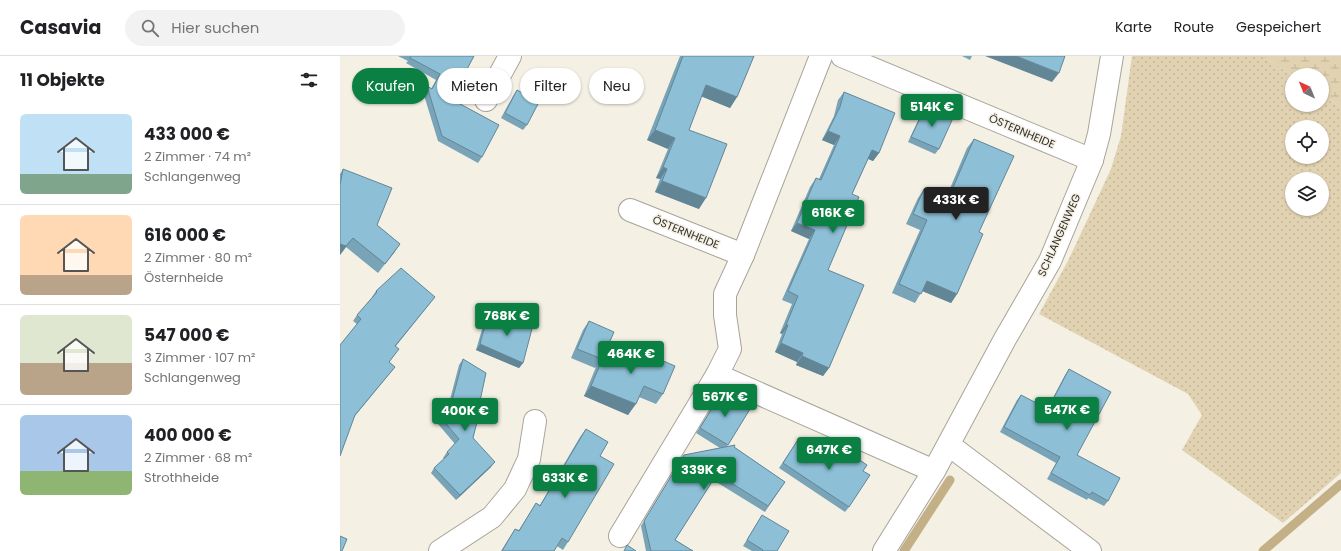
<!DOCTYPE html>
<html lang="de">
<head>
<meta charset="utf-8">
<style>
  body { margin:0; font-family:Poppins,sans-serif; background:#f2f2f2; color:#202124; height:100vh; display:flex; flex-direction:column; font-size:15px; white-space:nowrap }
  * { box-sizing:border-box; margin:0 }
  p { font-size:13px; color:#757577 }
  .icon { flex:none; width:22px; height:22px; fill:none; stroke:currentColor; stroke-width:2; stroke-linecap:round; stroke-linejoin:round }
  .map { position:relative; flex:1; overflow:hidden }
  .details { display:flex; flex-direction:column; background:#fff; width:340px }
  .details>* { flex:none }
  .hud { position:absolute; left:12px; top:12px; width:380px; height:36px; display:flex; gap:8px }
  .needle { width:26px; rotate:317deg }
  .buttons { position:absolute; left:945px; top:12px; display:grid; gap:8px }
  .buttons a { display:grid; place-items:center; width:44px; height:44px; border-radius:50%; background:#fff; box-shadow:0 1px 3px #0004; font-size:20px }
  .price { position:absolute; translate:-50% -34px; padding:0 9px; border-radius:4px; background:#0b8043; color:#fff; font-size:13px; line-height:26px; filter:drop-shadow(0 1px 2px #0008) }
  .price::after { content:''; position:absolute; left:50%; top:24px; width:12px; height:9px; margin-left:-6px; background:inherit; clip-path:polygon(0 0,100% 0,50% 100%) }
  .price.on { background:#222; color:#fff }
  ul { padding:0; list-style:none }
  li { display:flex; align-items:center; gap:12px; height:100px; padding:0 20px }
  li+li { border-top:1px solid #e0e0e0 }
  li span { display:grid; place-items:center; flex:none; width:112px; height:80px; border-radius:6px; color:#555 }
  li>.icon { margin-inline-start:auto }
  span .icon { width:48px; height:48px; fill:#fffc; stroke-width:1 }
  li b { font-size:17px }
  h2 { display:flex; justify-content:space-between; align-items:center; height:48px; padding:0 20px; font-size:17px }
  .chip { padding:0 14px; border-radius:18px; background:#fff; box-shadow:0 1px 3px #0004; font-size:14px; line-height:36px }
  .chip.on { background:#0b8043; color:#fff }
  header { display:flex; align-items:center; gap:24px; box-sizing:border-box; height:56px; padding:0 20px; background:#fff; border-bottom:1px solid #e0e0e0 }
  header strong { font-size:19px }
  nav { display:flex; gap:22px; margin-inline-start:auto; font-size:14px }
  .search { width:280px; height:36px; background:#f2f2f2; display:flex; align-items:center; gap:10px; box-sizing:border-box; padding:0 14px; border-radius:22px; color:#757577; font-size:15px }
  main { display:flex; flex:1; min-height:0 }
  .map>svg:first-child { display:block }
  .grass { fill:url(#grass-dots); fill-rule:evenodd }
  .wetland { fill:url(#wetland-marsh) }
  .lines { fill:none; stroke-linecap:round; stroke-linejoin:round }
  .stream { stroke:#c4b086; stroke-width:9 }
  .minor-casing { stroke:#a9a499; stroke-width:24 }
  .minor { stroke:#fff; stroke-width:22 }
  .wall { fill:#79a4b8 }
  .shaded-wall { fill:#638696 }
  .building { fill:#8dbfd6; stroke:#638696 }
  .labels { text-anchor:middle; stroke-width:3; stroke-linejoin:round; paint-order:stroke }
  .street-label { font-size:11px; fill:#32302c; stroke:#f5f0e4 }
</style>
</head>
<body>
<header>
<strong>Casavia</strong>
<div class="search"><svg class="icon" aria-label="search" viewBox="0 0 24 24"><circle cx="10" cy="10" r="6"/><path d="M15 15l6 6"/></svg>Hier suchen</div>
<nav><a>Karte</a><a>Route</a><a>Gespeichert</a></nav>
</header>
<main>
<section class="details">
<h2>11 Objekte<svg class="icon" aria-label="filters" viewBox="0 0 24 24"><path d="M4 7h16M4 17h16"/><circle cx="9" cy="7" r="2"/><circle cx="15" cy="17" r="2"/></svg></h2>
<ul>
<li><span style="background:linear-gradient(#bfe0f5 75%,#7fa58c 0)"><svg class="icon" aria-label="home" viewBox="0 0 24 24"><path d="M3 11l9-7 9 7M6 9v11h12V9"/></svg></span><div><b>433 000 €</b><p>2 Zimmer · 74 m²</p><p>Schlangenweg</p></div></li>
<li><span style="background:linear-gradient(#ffd9b3 75%,#b9a48a 0)"><svg class="icon" aria-label="home" viewBox="0 0 24 24"><path d="M3 11l9-7 9 7M6 9v11h12V9"/></svg></span><div><b>616 000 €</b><p>2 Zimmer · 80 m²</p><p>Östernheide</p></div></li>
<li><span style="background:linear-gradient(#dfe7d0 60%,#b9a48a 0)"><svg class="icon" aria-label="home" viewBox="0 0 24 24"><path d="M3 11l9-7 9 7M6 9v11h12V9"/></svg></span><div><b>547 000 €</b><p>3 Zimmer · 107 m²</p><p>Schlangenweg</p></div></li>
<li><span style="background:linear-gradient(#a9c7e8 70%,#8fb573 0)"><svg class="icon" aria-label="home" viewBox="0 0 24 24"><path d="M3 11l9-7 9 7M6 9v11h12V9"/></svg></span><div><b>400 000 €</b><p>2 Zimmer · 68 m²</p><p>Strothheide</p></div></li>
</ul>
</section>
<div class="map">
<svg width="1001" height="495" viewBox="0 0 1001 495">
  <defs>
    <pattern id="grass-dots" width="8" height="8" patternUnits="userSpaceOnUse"><rect width="8" height="8" fill="#e1d2b1"/><path d="M2 2h.1M6 6h.1" fill="none" stroke="#c2b598" stroke-width="1.8" stroke-linecap="round"/></pattern>
    <pattern id="wetland-marsh" width="20" height="14" patternUnits="userSpaceOnUse"><rect width="20" height="14" fill="#e1d2b1"/><path d="M1 5h8M5 5V1M11 12h8M15 12V8" fill="none" stroke="#c2b598"/></pattern>
  </defs>
  <rect width="100%" height="100%" fill="#f5f0e4"/>
  <path class="grass" d="M792 0H922L952 19V49H982V39L1001 51V417L943 467 842 394 862 359 848 338 699 258 729 203 771 113 781 80ZM952 71H982V101H952ZM952 123H982V153H952Z"/>
  <polygon class="wetland" points="922,0 1001,0 1001,51 982,39 982,19 952,19"/>
  <g class="lines">
    <g class="stream">
      <polyline points="564,495 610,424"/>
      <polyline points="923,495 1001,428"/>
    </g>
    <defs>
      <g id="minor">
        <polyline points="502,0 752,104"/>
        <polyline points="146,44 170,0"/>
        <polyline points="290,154 403,199"/>
        <polyline points="377,319 594,415"/>
        <polyline points="609,389 750,495"/>
        <polyline points="280,480 377,319 390,293 385,259 385,238 403,199 481,0"/>
        <polyline points="100,495 152,461 175,433 189,403 195,365"/>
        <polyline points="544,495 594,415 665,283 710,205 752,104 759,78 772,0"/>
      </g>
    </defs>
    <use href="#minor" class="minor-casing"/>
    <use href="#minor" class="minor"/>
  </g>
  <g class="wall">
    <polygon points="58,0 134,0 111,43 142,101 138,107 98,85 83,36 87,30 91,33 96,24 66,7 68,5"/>
    <polygon points="340,0 414,0 397,41 390,52 361,40 349,74 359,153 315,136 320,123 316,122 328,93 307,84"/>
    <polygon points="622,0 632,0 630,4"/>
    <polygon points="177,34 187,69 183,74 161,62 173,40"/>
    <polygon points="504,36 539,97 533,105 528,103 512,138 488,214 489,312 483,320 456,309 457,306 435,296 442,278 440,277 452,248 442,244 469,183 451,175 470,131 476,122 479,123 494,89 482,84 494,60 498,44"/>
    <polygon points="586,50 599,93 595,98 568,86 582,56"/>
    <polygon points="634,83 639,176 617,238 611,247 582,235 575,247 552,237 580,174 566,168 578,142 584,133 606,142 627,92"/>
    <polygon points="3,113 37,169 60,188 38,217 6,191 0,199 0,118"/>
    <polygon points="36,235 95,241 56,290 55,298 49,306 55,311 15,360 17,268 13,265 17,259 33,241 32,241"/>
    <polygon points="148,258 183,307 179,312 136,294 145,263"/>
    <polygon points="249,265 267,292 309,308 314,301 323,338 316,348 299,341 288,359 244,340 256,311 255,312 231,302 243,274"/>
    <polygon points="123,303 140,345 133,382 151,411 116,444 91,417 94,412 104,403 103,402 107,396 115,388 98,368 102,363 106,359 119,309"/>
    <polygon points="729,313 737,399 768,445 764,450 748,442 747,444 707,423 716,407 660,376 677,344 681,339 707,353 725,319"/>
    <polygon points="382,336 410,353 387,390 394,391 445,426 425,456 373,424 335,484 353,495 306,495 301,470 344,399 380,392 356,377"/>
    <polygon points="246,373 260,400 228,486 223,494 217,490 214,495 161,495 175,473 179,474 196,447 200,449 240,381"/>
    <polygon points="459,382 488,402 523,415 509,451 505,456 439,412"/>
    <polygon points="422,459 437,495 412,495 403,490"/>
  </g>
  <g class="shaded-wall">
    <polygon points="645,0 676,0 719,17 712,26"/>
    <polygon points="366,29 397,41 390,52 358,39"/>
    <polygon points="315,74 335,82 328,93 307,84"/>
    <polygon points="488,75 500,80 494,89 482,84"/>
    <polygon points="532,94 539,97 533,105 526,102"/>
    <polygon points="323,111 327,113 320,123 316,122"/>
    <polygon points="322,125 366,142 359,153 315,136"/>
    <polygon points="457,167 475,174 469,183 451,175"/>
    <polygon points="13,182 6,191 0,199 0,188"/>
    <polygon points="60,188 54,197 38,217 45,208"/>
    <polygon points="587,225 617,238 611,247 580,234"/>
    <polygon points="446,269 448,269 442,278 440,277"/>
    <polygon points="441,287 463,297 457,306 435,296"/>
    <polygon points="140,288 183,307 179,312 136,294"/>
    <polygon points="462,300 489,312 483,320 456,309"/>
    <polygon points="251,330 296,348 288,359 244,340"/>
    <polygon points="155,406 151,411 116,444 120,439"/>
  </g>
  <g class="building">
    <polygon points="71,0 134,0 111,43 159,69 142,101 102,80 87,30 92,33 100,18 70,2"/>
    <polygon points="343,0 414,0 397,41 366,29 349,74 387,88 366,142 322,125 327,113 323,111 335,82 315,74"/>
    <polygon points="676,0 725,0 719,17"/>
    <polygon points="177,34 199,46 187,69 165,57"/>
    <polygon points="504,36 555,57 539,97 532,94 512,138 519,141 488,214 524,229 489,312 462,300 463,297 441,287 448,269 446,269 458,240 448,235 475,174 457,167 476,122 481,124 500,80 488,75 500,51"/>
    <polygon points="586,50 613,62 599,93 571,81"/>
    <polygon points="634,83 674,100 639,176 643,178 617,238 587,225 581,238 559,228 587,164 573,158 584,133 608,143"/>
    <polygon points="3,113 52,132 37,169 60,188 45,208 13,182 6,190 0,188 0,129"/>
    <polygon points="61,212 95,241 55,290 59,293 49,306 55,311 15,359 0,400 0,289 21,263 17,259 37,236 36,235"/>
    <polygon points="148,258 193,269 183,307 140,288"/>
    <polygon points="249,265 274,276 262,303 237,293"/>
    <polygon points="268,290 311,308 314,301 335,310 323,338 304,330 296,348 251,330"/>
    <polygon points="123,303 146,317 140,345 142,346 133,382 155,406 120,439 94,412 109,398 107,396 119,383 102,363 109,356"/>
    <polygon points="729,313 771,336 737,399 780,422 768,445 752,436 750,439 711,417 720,401 664,371 681,339 708,353"/>
    <polygon points="382,336 410,353 388,389 360,372"/>
    <polygon points="246,373 268,386 260,400 274,408 228,486 222,482 214,495 162,495 175,473 179,475 196,447 200,450"/>
    <polygon points="459,382 488,402 497,389 527,409 523,415 530,419 509,451 443,407"/>
    <polygon points="395,389 394,391 445,426 428,450 377,418 335,484 353,495 311,495 304,465 344,399"/>
    <polygon points="422,459 449,475 437,495 422,495 423,494 407,484"/>
    <polygon points="0,480 7,483 2,495 0,495"/>
    <polygon points="287,489 296,495 284,495"/>
  </g>
  <g class="labels">
    <g class="street-label">
      <text transform="translate(682 75) rotate(23)" y="4">ÖSTERNHEIDE</text>
      <text transform="translate(346 176) rotate(22)" y="4">ÖSTERNHEIDE</text>
      <text transform="translate(719 179) rotate(-66)" y="4">SCHLANGENWEG</text>
    </g>
  </g>
</svg>
<div class="buttons">
<a><svg class="needle" viewBox="-14 -14 28 28"><path d="M0-13l5 13h-10z" fill="#e53935"/><path d="M0 13l5-13h-10z" fill="#757577"/></svg></a>
<a><svg class="icon" aria-label="locate" viewBox="0 0 24 24"><circle cx="12" cy="12" r="6"/><path d="M12 2v4M12 18v4M2 12h4M18 12h4"/></svg></a>
<a><svg class="icon" aria-label="layers" viewBox="0 0 24 24"><path d="M12 4l9 5-9 5-9-5zM3 14l9 5 9-5"/></svg></a>
</div>
<b class="price" style="left:592px;top:72px">514K €</b>
<b class="price on" style="left:616px;top:165px">433K €</b>
<b class="price" style="left:493px;top:178px">616K €</b>
<b class="price" style="left:167px;top:281px">768K €</b>
<b class="price" style="left:291px;top:319px">464K €</b>
<b class="price" style="left:385px;top:362px">567K €</b>
<b class="price" style="left:727px;top:375px">547K €</b>
<b class="price" style="left:125px;top:376px">400K €</b>
<b class="price" style="left:489px;top:415px">647K €</b>
<b class="price" style="left:364px;top:435px">339K €</b>
<b class="price" style="left:225px;top:443px">633K €</b>
<div class="hud">
<a class="chip on">Kaufen</a>
<a class="chip">Mieten</a>
<a class="chip">Filter</a>
<a class="chip">Neu</a>
</div>
</div>
</main>
</body>
</html>
